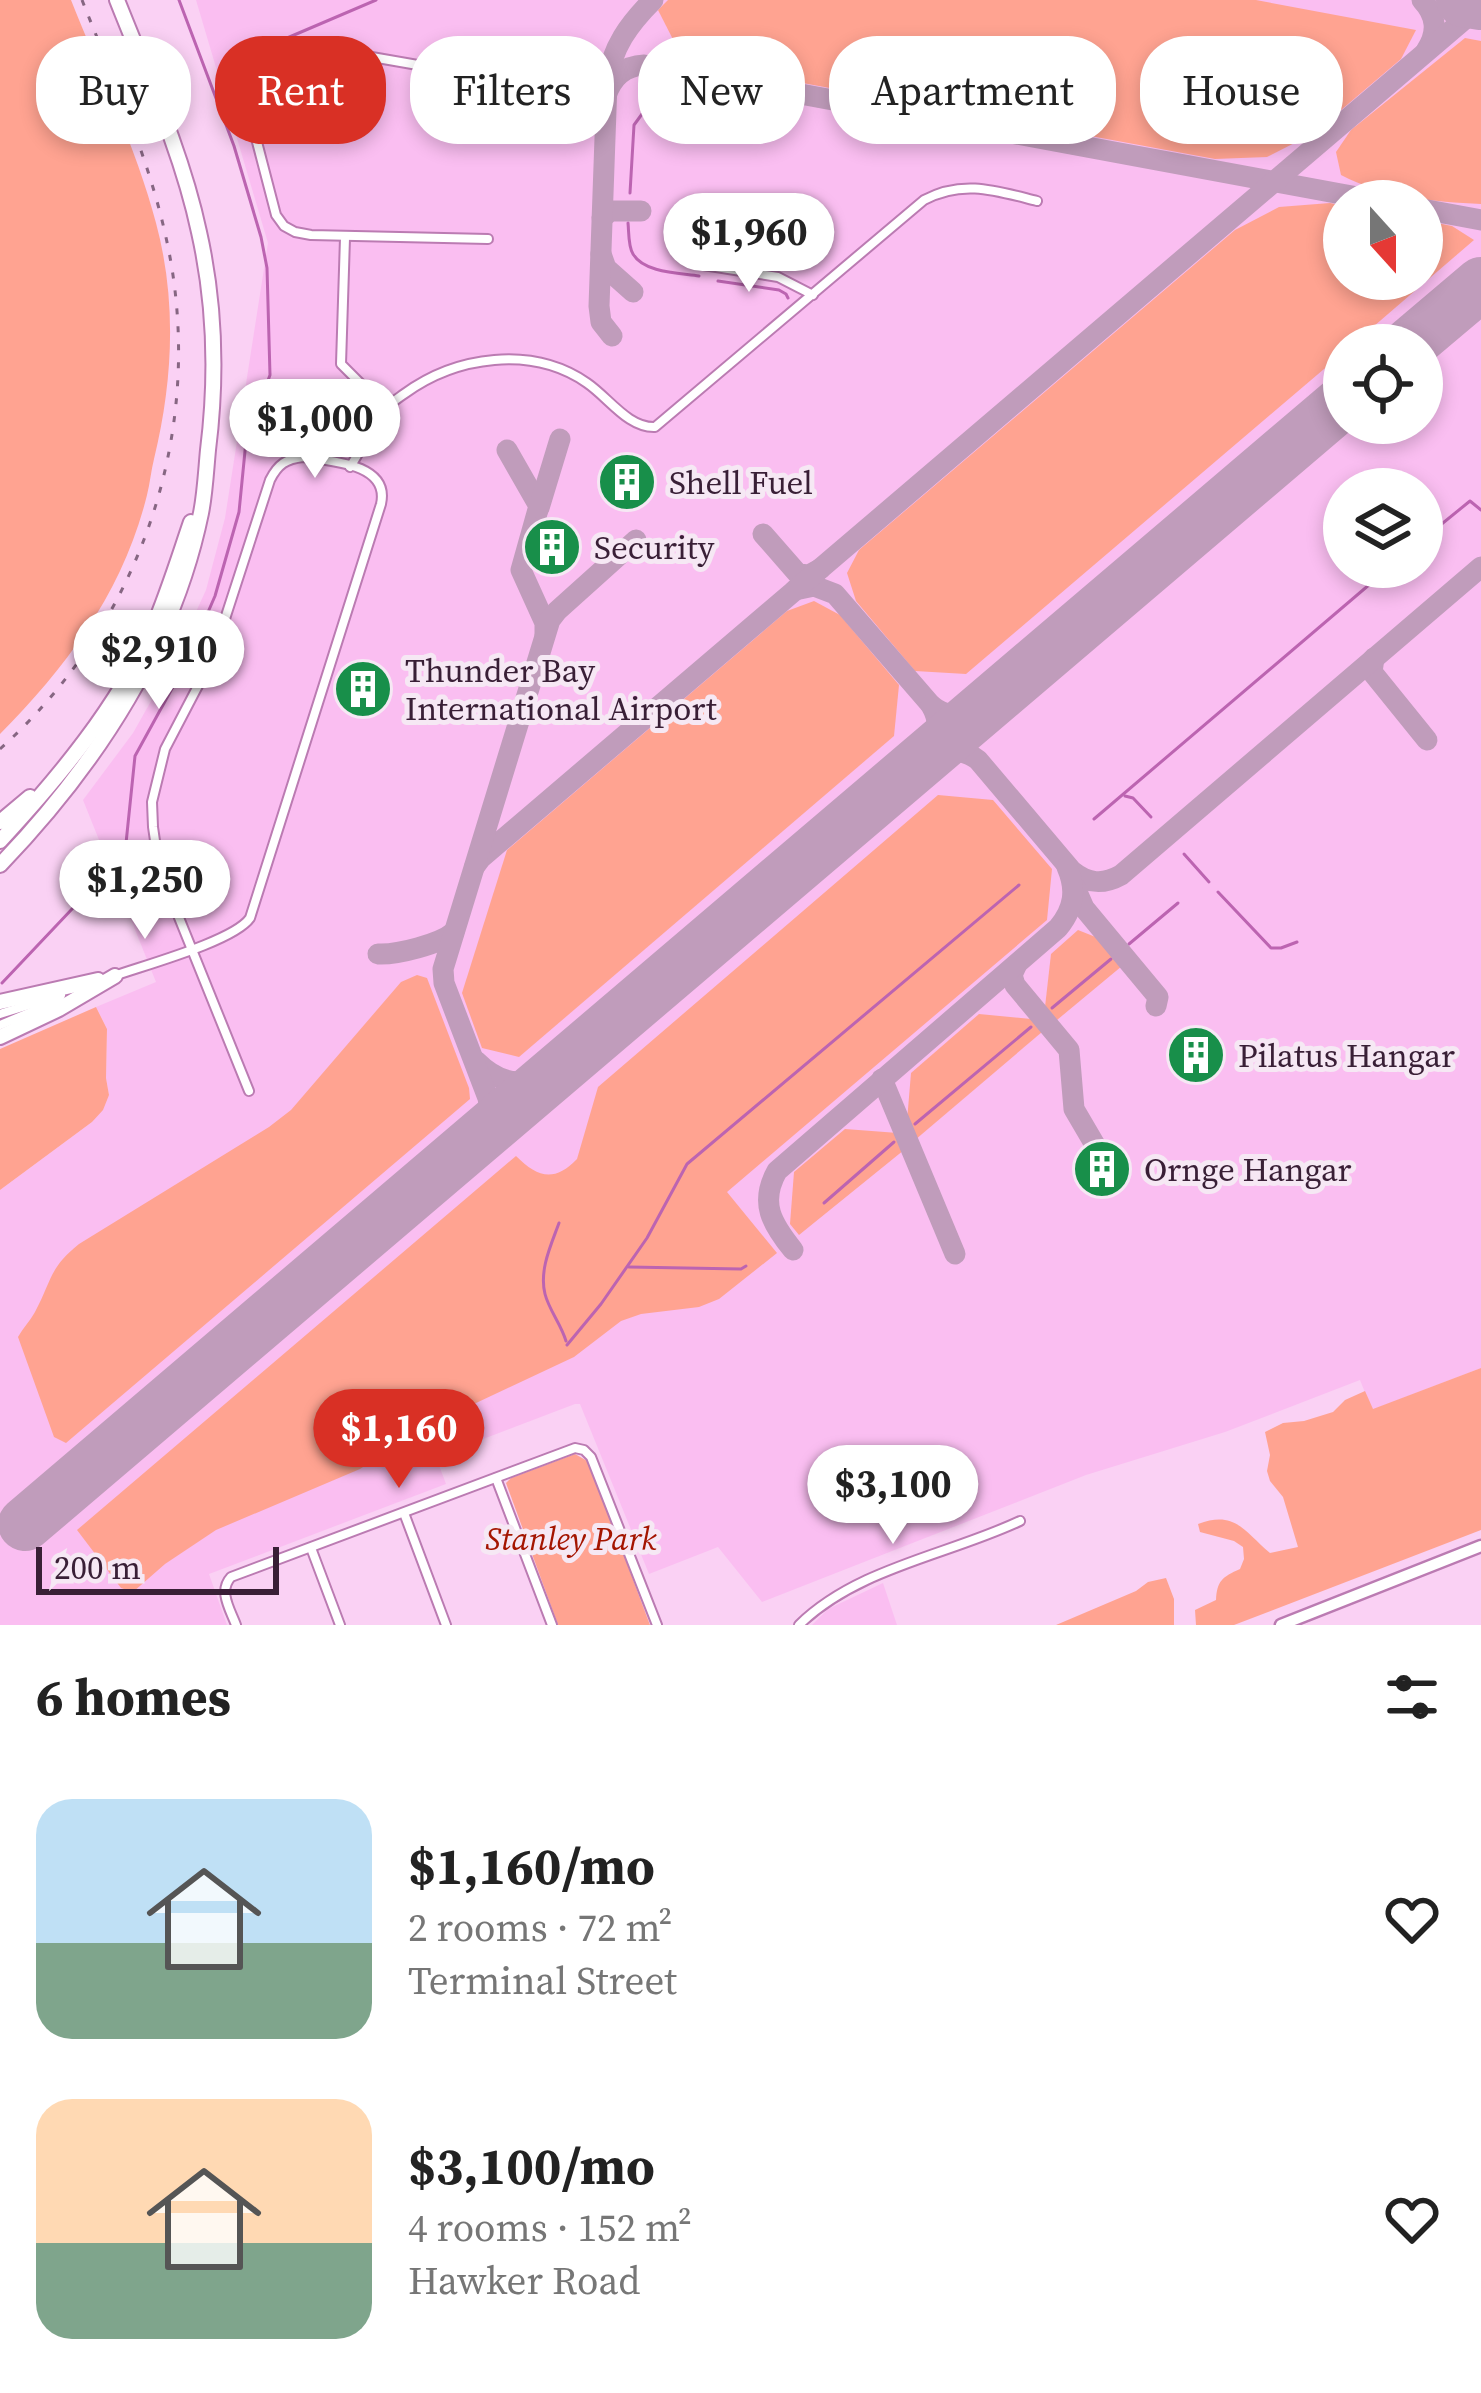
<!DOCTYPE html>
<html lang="en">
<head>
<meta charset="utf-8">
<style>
  body { margin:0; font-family:"Source Serif 4",serif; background:#f2f2f2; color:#222; height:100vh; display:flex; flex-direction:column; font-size:45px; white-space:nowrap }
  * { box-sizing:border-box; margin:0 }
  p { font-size:39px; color:#767676 }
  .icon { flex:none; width:66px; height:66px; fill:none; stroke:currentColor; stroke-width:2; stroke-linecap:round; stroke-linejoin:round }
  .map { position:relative; height:1625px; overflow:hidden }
  .sheet { display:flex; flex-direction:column; background:#fff; flex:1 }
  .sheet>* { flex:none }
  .top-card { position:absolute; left:36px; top:36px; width:1410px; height:108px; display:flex; gap:24px }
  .needle { width:78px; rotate:159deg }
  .fabs { position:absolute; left:1323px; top:180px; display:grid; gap:24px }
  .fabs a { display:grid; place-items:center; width:120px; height:120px; border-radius:50%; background:#fff; box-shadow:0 6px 18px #0003; font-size:60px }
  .scale { position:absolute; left:36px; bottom:30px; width:243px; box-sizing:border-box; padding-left:12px; border:6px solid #391f36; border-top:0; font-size:33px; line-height:42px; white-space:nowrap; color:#391f36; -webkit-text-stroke:9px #f6e8f4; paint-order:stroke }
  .price { position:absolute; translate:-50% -102px; padding:0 27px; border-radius:42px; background:#fff; color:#222; font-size:39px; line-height:78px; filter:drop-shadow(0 3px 6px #0008) }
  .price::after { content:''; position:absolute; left:50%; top:72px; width:36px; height:27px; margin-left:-18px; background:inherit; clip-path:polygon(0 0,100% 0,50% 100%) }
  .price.active { background:#d93025; color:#fff }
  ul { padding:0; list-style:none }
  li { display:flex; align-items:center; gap:36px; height:300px; padding:0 36px }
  li span { display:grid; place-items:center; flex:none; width:336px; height:240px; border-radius:36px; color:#555 }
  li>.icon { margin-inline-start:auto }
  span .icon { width:144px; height:144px; fill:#fffc; stroke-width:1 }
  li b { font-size:51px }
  h2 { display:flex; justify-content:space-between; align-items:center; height:144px; padding:0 36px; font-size:51px }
  .pill { padding:0 42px; border-radius:48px; background:#fff; box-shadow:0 6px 18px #0003; font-size:42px; line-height:108px }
  .pill.active { background:#d93025; color:#fff }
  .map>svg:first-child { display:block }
  .built { fill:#fabef1; fill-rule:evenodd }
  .green { fill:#ffa391 }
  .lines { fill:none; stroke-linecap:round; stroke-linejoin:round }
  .stream { stroke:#bc64b1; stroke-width:3 }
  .taxiway { stroke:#c09cbb; stroke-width:21 }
  .runway { stroke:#c09cbb; stroke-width:54 }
  .minor-casing { stroke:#bb7bb2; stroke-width:12 }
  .secondary-casing { stroke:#bb7bb2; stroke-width:15 }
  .trunk-casing { stroke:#bb7bb2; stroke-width:18 }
  .minor { stroke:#fff; stroke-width:8 }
  .secondary { stroke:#fff; stroke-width:10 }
  .trunk { stroke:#fff; stroke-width:14 }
  .rail { stroke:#866682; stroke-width:3; stroke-dasharray:6 12; stroke-linecap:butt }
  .labels { text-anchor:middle; stroke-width:10; stroke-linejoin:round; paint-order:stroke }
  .poi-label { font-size:33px; fill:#391f36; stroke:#f6e8f4; text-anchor:start }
  .park-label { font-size:33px; font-style:italic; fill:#a41500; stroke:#f6e8f4 }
</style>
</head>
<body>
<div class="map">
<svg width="1481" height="1625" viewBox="0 0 1481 1625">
  <rect width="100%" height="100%" fill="#fad1f4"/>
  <g class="built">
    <path d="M196 0H1481V1368L1372 1410 1360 1380 1225 1432 1086 1475 762 1602 718 1547 649 1574 580 1404H575L436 1457 446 1484 209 1574 227 1625H0V1190L92 1122 109 1095 106 1078 107 1029 96 1007 156 982 83 800 133 733 172 664 206 590 225 518 268 243ZM1344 201H1422V279H1344ZM1344 345H1422V423H1344ZM1344 489H1422V567H1344Z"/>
    <polygon points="883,1583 897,1625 812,1625 828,1609"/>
  </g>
  <g class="green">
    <path d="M0 0H71C100 73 136 147 156 223 177 301 173 381 154 459 151 471 150 483 147 495 124 589 68 666 0 734Z"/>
    <polygon points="668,0 1256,0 1416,30 1401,59 1314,133 1267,157 1215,159 684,61 658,10"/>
    <path d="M1465 38 1481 41V204C1434 202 1383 197 1341 175L1336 152 1351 130Z"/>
    <polygon points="1330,203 1344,206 1344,279 1422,279 1422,220 1452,226 1474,240 1352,345 1344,345 1344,352 966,674 915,671 856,601 847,573 859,550 1235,230 1279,207"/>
    <polygon points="814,601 840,615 899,685 894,736 519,1057 482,1048 462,993 507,850 787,611"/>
    <path d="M938 795 993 800 1052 869 1047 920 727 1192 777 1253 719 1299 699 1307 641 1314 621 1321 574 1357 423 1428 360 1469 216 1530 165 1564 133 1592 121 1588 77 1530 516 1156C537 1177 554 1183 577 1159L598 1087Z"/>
    <polygon points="1078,930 1098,938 1122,966 1057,1020 1045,1007 1051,954"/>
    <path d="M417 975 427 978 469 1088 470 1099 66 1443 54 1437 18 1337C23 1328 30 1321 35 1312 52 1280 49 1268 79 1244L269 1127 291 1110 401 982Z"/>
    <polygon points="96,1007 107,1029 106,1078 109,1095 103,1110 92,1122 0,1190 0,1049"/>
    <polygon points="979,1014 1031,1019 1042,1032 915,1140 907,1121 911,1073"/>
    <polygon points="845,1129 898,1133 904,1150 799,1235 790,1224 794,1172"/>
    <path d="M1481 1368V1530L1234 1625H1196L1195 1610 1216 1600C1217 1581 1222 1577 1240 1569L1244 1559 1243 1547 1234 1541 1200 1532 1198 1524C1235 1510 1244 1531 1270 1553L1298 1547 1283 1497 1270 1481 1267 1471 1270 1455 1265 1432 1283 1423 1304 1421 1333 1412 1345 1400 1365 1391 1373 1409Z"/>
    <polygon points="575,1454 589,1462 650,1625 558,1625 506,1483 511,1478"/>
    <polygon points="1166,1578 1174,1599 1174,1625 1056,1625 1136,1591 1148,1582"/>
  </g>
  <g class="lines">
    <g class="stream">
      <polyline points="273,44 376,0"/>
      <polyline points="226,113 236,83 250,61"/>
      <polyline points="630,193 634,125 642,114 664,94"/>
      <path d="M628 223C629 232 628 246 633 254 644 273 680 273 699 276"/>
      <polyline points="718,281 779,290 786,294 788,298"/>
      <polyline points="1422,540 1470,501 1481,510"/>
      <polyline points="1125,796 1133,798 1151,817"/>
      <polyline points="1094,819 1390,567"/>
      <polyline points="1184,854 1209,882"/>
      <polyline points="1218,892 1271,948 1281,948 1297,942"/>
      <polyline points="1129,944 1178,903"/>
      <polyline points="2,983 125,853 135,756 186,663 215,596 239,512 246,441 270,375 267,268 261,237 234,146 179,0"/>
      <polyline points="1052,1008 1111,959"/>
      <polyline points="915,1124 1031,1027"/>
      <polyline points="824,1203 894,1142"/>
      <path d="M559 1223C551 1245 539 1270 545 1294 549 1310 561 1324 566 1341"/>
      <polyline points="629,1267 741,1269 746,1266"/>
      <polyline points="567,1345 601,1304 647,1238 687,1164 1019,885"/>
    </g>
    <g class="taxiway">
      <path d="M1422 0C1437 16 1438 33 1426 51"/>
      <path d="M606 96C612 77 624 66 644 65L1379 201"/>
      <polyline points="1422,209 1481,220"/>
      <polyline points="602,218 610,211 641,211"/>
      <polyline points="601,254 606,268 633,292"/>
      <polyline points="1426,328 1481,281"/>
      <path d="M612 336 601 322 599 306 607 82C612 47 629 24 653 0"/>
      <polyline points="507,450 539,506 521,570 545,623 545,635"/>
      <polyline points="539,508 560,439"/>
      <polyline points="763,534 798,574 809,575 820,569"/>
      <path d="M795 590 814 586 835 594 931 705C943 726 938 743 920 759"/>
      <polyline points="1374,658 1372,672 1427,740"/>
      <path d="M931 705C969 737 1008 684 1036 659"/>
      <path d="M872 805C901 781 939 730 978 760L1072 871C1088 884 1103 885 1121 875L1481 567"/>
      <polyline points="475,866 481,858 1466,18 1481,10"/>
      <polyline points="1074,885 1084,908 1158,997 1156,1006"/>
      <path d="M378 954C397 955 440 944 454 932"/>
      <polyline points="1017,964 1012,975 1015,985 1069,1050 1074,1109 1098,1150"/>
      <path d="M476 1061C512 1097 540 1081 573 1054"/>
      <polyline points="882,1079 955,1254"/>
      <path d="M420 1184 477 1137C487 1126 491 1113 488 1098L444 983 443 969 550 620 557 611 636 540"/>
      <path d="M793 1250C772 1224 759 1203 777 1171L1058 928C1074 909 1077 890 1067 867"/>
    </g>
    <g class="runway">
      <polyline points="1463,0 1481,3"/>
      <polyline points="1409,345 1481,284"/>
      <polyline points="25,1524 1344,401"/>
    </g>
    <defs>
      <g id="minor">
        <polyline points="345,238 341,364 385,408"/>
        <path d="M488 239 311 235 295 232 284 226 276 215 250 115C250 80 268 54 303 45L498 79"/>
        <polyline points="697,264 778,277 813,295"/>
        <path d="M350 467C362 449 370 428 383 411 389 404 397 399 404 394 456 356 532 345 587 383 609 398 628 428 655 427L924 200C963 179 997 191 1037 201"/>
        <path d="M114 976C145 965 234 941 250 918L381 504C390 464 332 461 303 457 286 459 278 464 270 480L212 659 165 749 152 802 153 827 159 868 249 1091"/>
        <polyline points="0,1014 61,995"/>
        <polyline points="0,1025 60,1000"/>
        <polyline points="496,1478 552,1625"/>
        <polyline points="404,1513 446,1625"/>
        <polyline points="311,1548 340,1625"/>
        <path d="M236 1625C230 1609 218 1591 231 1577L575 1448 584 1450 591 1457 657 1625"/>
        <path d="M799 1625C857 1568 948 1555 1020 1521"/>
      </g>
      <polyline id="secondary" points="1281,1625 1481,1546"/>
      <g id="trunk">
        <polyline points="0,822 30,797"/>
        <path d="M0 841C59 777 117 708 153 628 168 593 179 557 191 522"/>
        <path d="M0 865C95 766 173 649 201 513 205 493 206 471 208 450 217 378 215 303 199 232 182 152 147 76 117 0"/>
        <polyline points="0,1002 98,980"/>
        <polyline points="0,1037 59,1009 115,976"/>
      </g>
    </defs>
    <use href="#minor" class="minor-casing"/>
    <use href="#secondary" class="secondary-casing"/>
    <use href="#trunk" class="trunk-casing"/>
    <use href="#minor" class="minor"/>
    <use href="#secondary" class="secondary"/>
    <use href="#trunk" class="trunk"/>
    <path class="rail" d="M0 749C144 620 209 423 165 233 147 153 112 76 82 0"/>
  </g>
  <defs>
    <symbol id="building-disc" viewBox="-11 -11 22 22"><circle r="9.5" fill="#188f4a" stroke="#f6e8f4"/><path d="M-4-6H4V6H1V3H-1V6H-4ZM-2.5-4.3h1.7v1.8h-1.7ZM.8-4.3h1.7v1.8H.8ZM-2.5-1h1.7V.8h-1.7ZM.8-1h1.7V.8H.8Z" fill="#fff"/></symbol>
  </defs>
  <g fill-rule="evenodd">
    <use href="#building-disc" x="594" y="449" width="66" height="66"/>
    <use href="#building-disc" x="519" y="514" width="66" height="66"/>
    <use href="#building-disc" x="330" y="656" width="66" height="66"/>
    <use href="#building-disc" x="1163" y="1022" width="66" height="66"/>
    <use href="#building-disc" x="1069" y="1136" width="66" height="66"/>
  </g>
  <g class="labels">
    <g class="poi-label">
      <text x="669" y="494">Shell Fuel</text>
      <text x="594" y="559">Security</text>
      <text x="405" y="682">Thunder Bay<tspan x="405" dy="38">International Airport</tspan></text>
      <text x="1238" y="1067">Pilatus Hangar</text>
      <text x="1144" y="1181">Ornge Hangar</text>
    </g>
    <g class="park-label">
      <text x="571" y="1550">Stanley Park</text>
    </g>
  </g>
</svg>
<div class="fabs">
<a><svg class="needle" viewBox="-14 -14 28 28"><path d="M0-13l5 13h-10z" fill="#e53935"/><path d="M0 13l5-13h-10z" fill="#767676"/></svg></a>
<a><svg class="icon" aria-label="locate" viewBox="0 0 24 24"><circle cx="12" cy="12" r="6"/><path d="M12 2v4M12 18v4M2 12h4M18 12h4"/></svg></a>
<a><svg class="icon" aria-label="layers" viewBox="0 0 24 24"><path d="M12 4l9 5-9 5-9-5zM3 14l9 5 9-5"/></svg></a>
</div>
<div class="scale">200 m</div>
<b class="price" style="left:749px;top:295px">$1,960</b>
<b class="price" style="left:315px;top:481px">$1,000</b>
<b class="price" style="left:159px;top:712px">$2,910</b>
<b class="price" style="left:145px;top:942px">$1,250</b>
<b class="price active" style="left:399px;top:1491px">$1,160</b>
<b class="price" style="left:893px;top:1547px">$3,100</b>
<div class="top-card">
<a class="pill">Buy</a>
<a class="pill active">Rent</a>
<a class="pill">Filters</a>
<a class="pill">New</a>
<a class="pill">Apartment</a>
<a class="pill">House</a>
</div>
</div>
<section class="sheet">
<h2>6 homes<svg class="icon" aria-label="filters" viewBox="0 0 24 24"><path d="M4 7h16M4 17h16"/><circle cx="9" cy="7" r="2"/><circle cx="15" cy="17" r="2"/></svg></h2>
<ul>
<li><span style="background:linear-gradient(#bfe0f5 60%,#7fa58c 0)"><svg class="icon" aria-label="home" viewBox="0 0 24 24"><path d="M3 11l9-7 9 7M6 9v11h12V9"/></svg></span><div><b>$1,160/mo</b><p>2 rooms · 72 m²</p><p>Terminal Street</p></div><svg class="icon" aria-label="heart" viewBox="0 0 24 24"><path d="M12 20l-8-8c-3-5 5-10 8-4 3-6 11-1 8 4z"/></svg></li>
<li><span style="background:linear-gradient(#ffd9b3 60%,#7fa58c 0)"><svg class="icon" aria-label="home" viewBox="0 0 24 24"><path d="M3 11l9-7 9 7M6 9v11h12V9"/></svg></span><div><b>$3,100/mo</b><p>4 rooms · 152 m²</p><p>Hawker Road</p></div><svg class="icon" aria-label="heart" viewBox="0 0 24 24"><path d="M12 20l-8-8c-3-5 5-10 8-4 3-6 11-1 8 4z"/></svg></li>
</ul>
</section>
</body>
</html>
